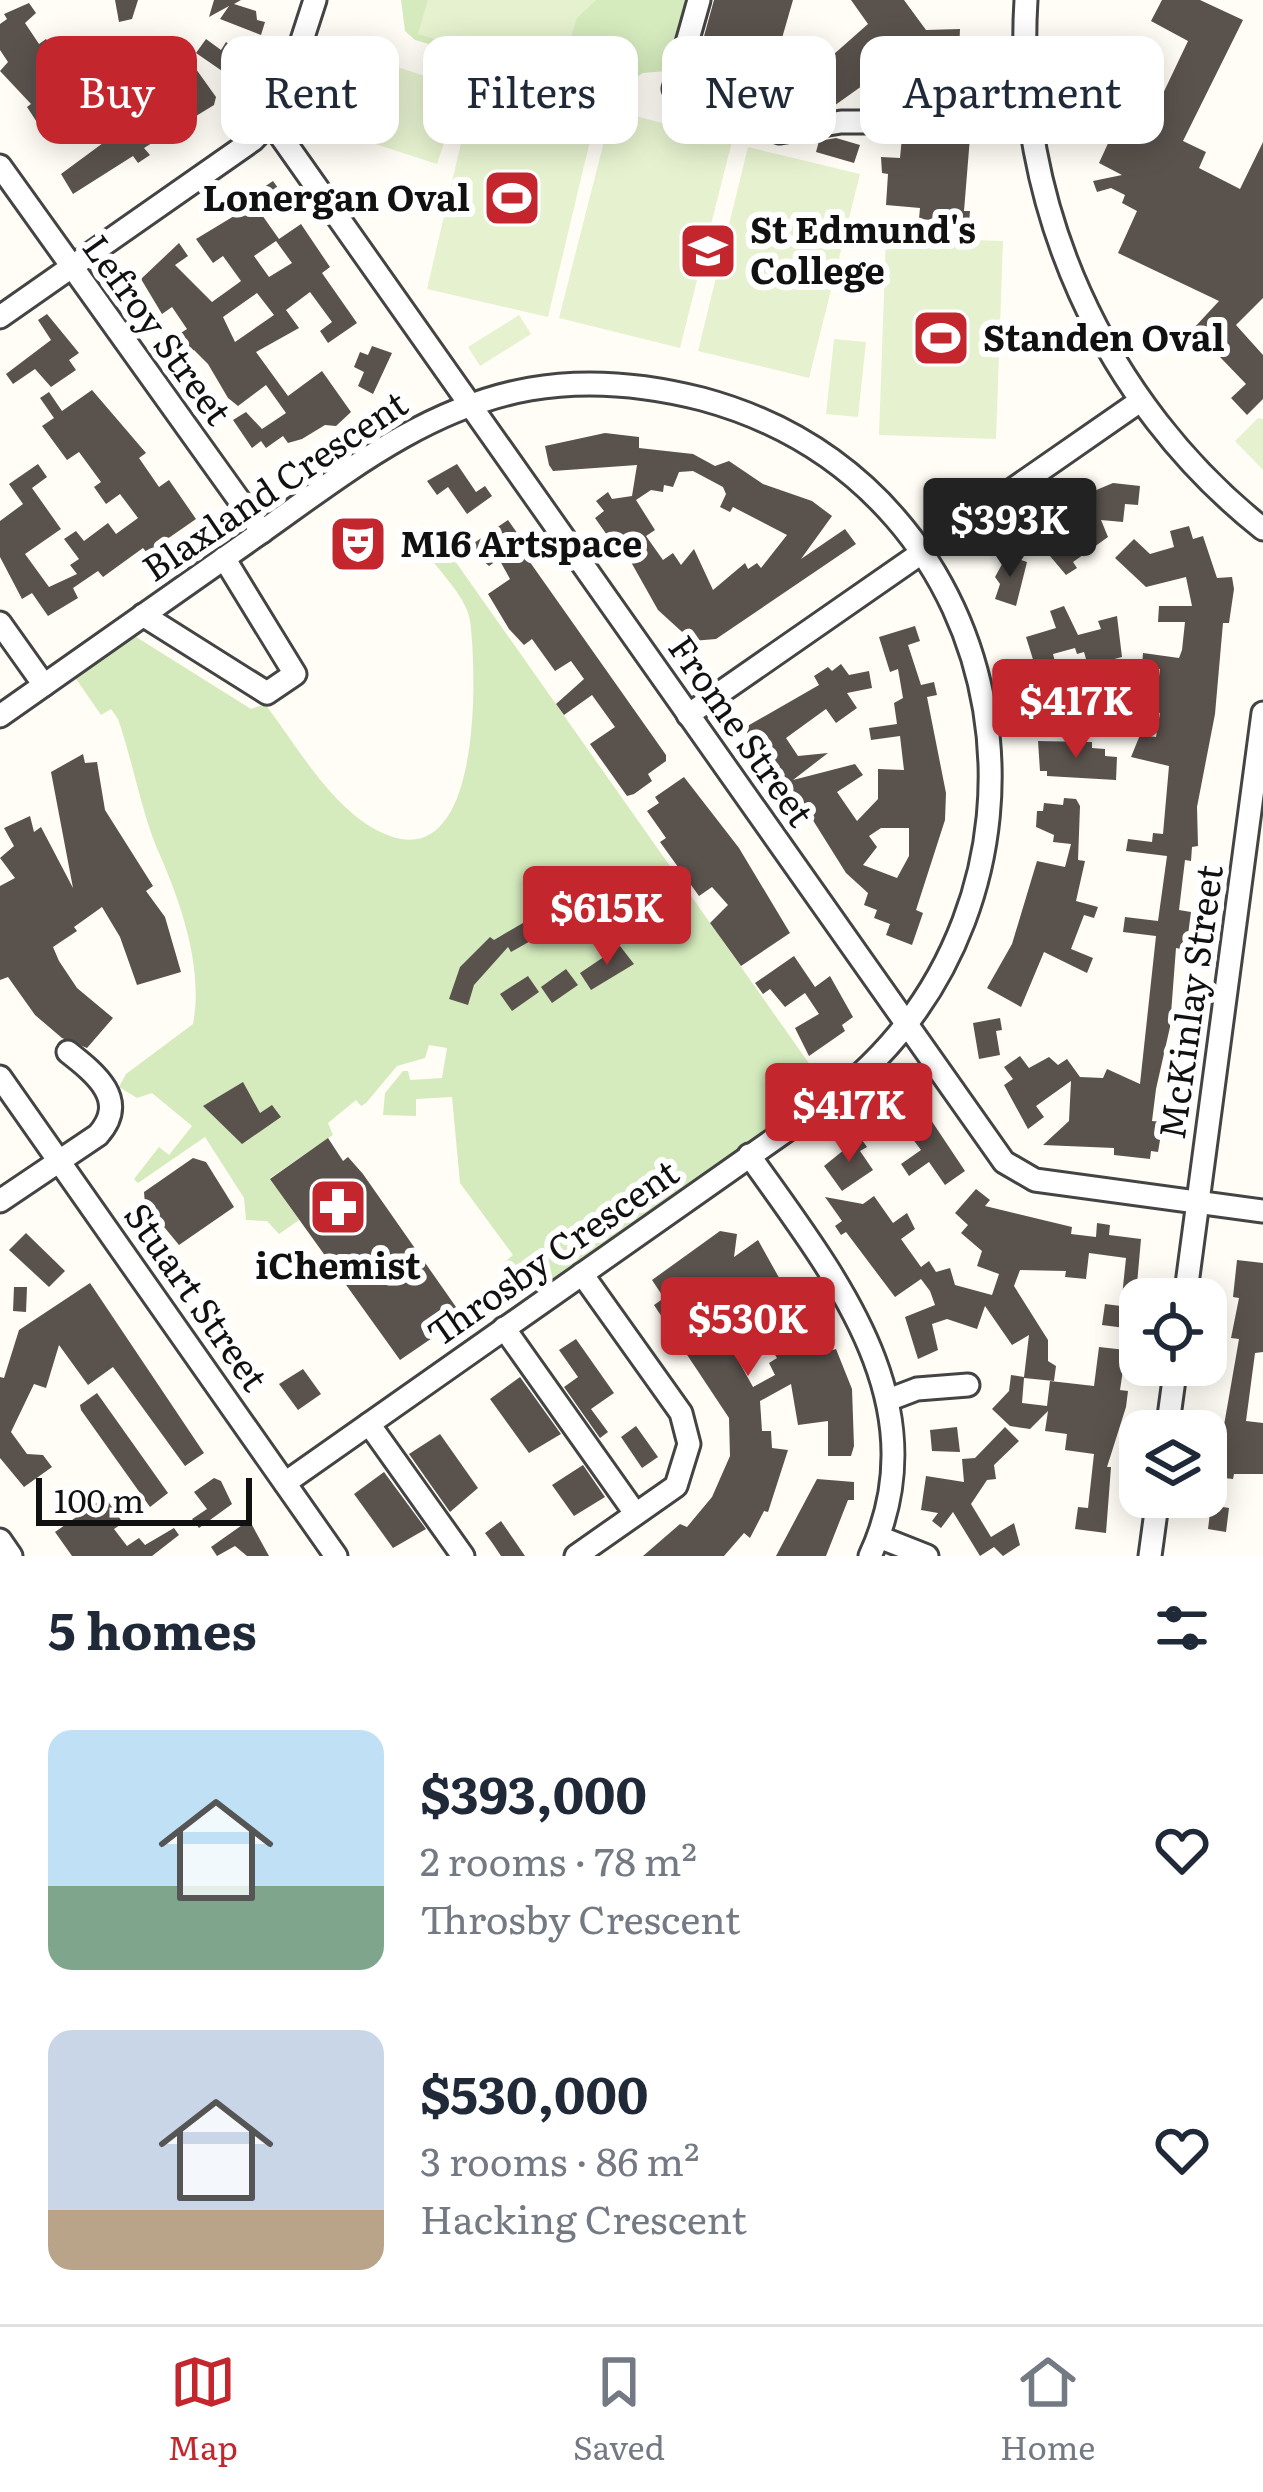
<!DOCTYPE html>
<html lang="en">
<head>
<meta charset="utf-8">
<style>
  body { margin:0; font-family:Literata,serif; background:#f6f6f7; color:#1f2937; height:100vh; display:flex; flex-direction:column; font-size:45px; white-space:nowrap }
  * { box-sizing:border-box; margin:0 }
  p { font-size:39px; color:#747a83 }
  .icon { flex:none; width:66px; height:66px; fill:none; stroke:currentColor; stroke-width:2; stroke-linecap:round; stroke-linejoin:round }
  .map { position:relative; height:1556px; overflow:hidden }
  .details { display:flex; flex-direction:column; background:#fff; flex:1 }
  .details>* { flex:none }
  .top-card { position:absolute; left:36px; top:36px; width:1191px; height:108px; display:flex; gap:24px }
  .fabs { position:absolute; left:1119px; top:1278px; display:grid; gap:24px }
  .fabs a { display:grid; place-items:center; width:108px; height:108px; border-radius:24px; background:#fff; box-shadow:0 6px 30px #0003; font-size:60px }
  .scale { position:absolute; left:36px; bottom:30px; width:216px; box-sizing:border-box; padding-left:12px; border:6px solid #111; border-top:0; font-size:33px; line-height:42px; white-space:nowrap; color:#111; -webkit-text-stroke:9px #fff; paint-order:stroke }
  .price { position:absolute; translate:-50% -102px; padding:0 27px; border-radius:12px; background:#c4262e; color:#fff; font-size:39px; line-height:78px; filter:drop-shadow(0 3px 6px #0008) }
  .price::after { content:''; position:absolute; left:50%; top:72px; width:36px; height:27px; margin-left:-18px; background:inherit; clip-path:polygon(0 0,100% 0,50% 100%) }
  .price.current { background:#222; color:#fff }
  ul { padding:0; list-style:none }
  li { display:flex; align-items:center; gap:36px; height:300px; padding:0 48px }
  li span { display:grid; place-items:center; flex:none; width:336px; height:240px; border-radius:24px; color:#555 }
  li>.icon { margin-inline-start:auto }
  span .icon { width:144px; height:144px; fill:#fffc; stroke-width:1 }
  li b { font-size:51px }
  h2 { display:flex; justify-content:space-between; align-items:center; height:144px; padding:0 48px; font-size:51px }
  .chip { padding:0 42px; border-radius:24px; background:#fff; box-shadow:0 6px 30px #0003; font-size:42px; line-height:108px }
  .chip.current { background:#c4262e; color:#fff }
  .tab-bar { display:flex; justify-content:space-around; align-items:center; height:168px; border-top:3px solid #e0e1e3; background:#fff; font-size:33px; color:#747a83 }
  .tab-bar a { display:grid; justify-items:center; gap:6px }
  .tab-bar .current { color:#c4262e }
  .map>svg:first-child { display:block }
  .green { fill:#d5ebbd }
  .pitch { fill:#e6f2cf }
  .building { fill:#5a524d; fill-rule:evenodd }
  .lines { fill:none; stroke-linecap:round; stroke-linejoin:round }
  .minor-casing { stroke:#444; stroke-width:27 }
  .minor { stroke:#fff; stroke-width:21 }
  .labels { text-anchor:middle; stroke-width:12; stroke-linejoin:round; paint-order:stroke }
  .poi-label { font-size:36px; font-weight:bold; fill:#111; stroke:#fff; text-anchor:start }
  .street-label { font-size:36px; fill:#111; stroke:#fff }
</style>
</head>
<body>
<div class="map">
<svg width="1263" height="1556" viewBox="0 0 1263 1556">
  <rect width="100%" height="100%" fill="#fffdf5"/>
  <g class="green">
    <polygon points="401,0 688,0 666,71 643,73 607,95 415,40 405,31"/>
    <path d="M441 541 827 1089 542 1289 503 1263 513 1255 460 1183 452 1097 416 1099V1116L383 1115 385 1093 403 1071H408L410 1080 442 1078 447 1048 429 1045 425 1058 397 1066 366 1103 361 1106 356 1100 328 1123 333 1135 270 1178 299 1220 279 1234 267 1221 246 1220 244 1198 205 1137 138 1183 134 1179 159 1147 169 1155 192 1126 152 1093 137 1098 119 1087 126 1074 193 1024C204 967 180 901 159 853 142 815 133 762 118 719L111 709 101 715 74 676 133 635 251 709 265 704C298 747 336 817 390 836 485 870 476 662 470 621 468 599 438 570 426 552Z"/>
  </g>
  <g class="pitch">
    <polygon points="428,0 596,0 577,18 558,77 418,34"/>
    <polygon points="351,52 462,88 437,164 326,128"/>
    <polygon points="476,79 598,107 548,317 427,289"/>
    <polygon points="612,110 732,141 680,348 559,318"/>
    <polygon points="748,147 860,174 809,378 698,351"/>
    <polygon points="886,237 1003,241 996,439 879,435"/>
    <polygon points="519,315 531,334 480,366 468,347"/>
    <polygon points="834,339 866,342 858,417 826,414"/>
    <polygon points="1258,418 1263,419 1263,470 1235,441"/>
  </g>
  <g class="building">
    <polygon points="115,0 138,0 132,19 119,22"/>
    <polygon points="214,0 241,0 234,4 256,11 257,20 265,22 261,35 220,19 229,6 209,17"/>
    <polygon points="714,0 793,0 776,59 762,56 749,101 732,96 730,101 690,87"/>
    <polygon points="851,0 904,0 926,30 960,29 957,94 930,94 930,107 903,107 883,99 911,51 831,108 818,111 799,85 868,24"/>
    <polygon points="1162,0 1200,0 1243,20 1183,141 1206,152 1199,168 1240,189 1263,142 1263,298 1236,325 1263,355 1263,399 1247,415 1231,398 1246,384 1193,329 1219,301 1118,253 1137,211 1122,203 1125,195 1111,188 1097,192 1093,181 1122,175 1099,163 1116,126 1133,133 1138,122 1148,125 1188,41 1151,21"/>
    <polygon points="29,3 36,13 25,23 39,44 46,39 82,82 86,72 103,80 96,101 120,112 133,89 104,46 130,62 155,98 196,69 216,97 214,105 144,148 150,155 138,163 133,156 73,194 61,174 103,143 85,117 79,121 72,112 44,133 27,107 31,104 0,71 8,62 0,50 0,24 7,19 4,14"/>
    <polygon points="206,39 221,50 226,42 243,54 228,75 196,53"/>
    <polygon points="902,137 970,137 964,211 970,211 969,223 919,219 920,208 886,205 888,174 882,173 881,157 900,158"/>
    <polygon points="836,138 860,145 854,163 816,152 819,141"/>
    <path d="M273 181 286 199 262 215 279 239 301 224 330 267 322 273 357 323 328 343 320 331 332 322 310 292 286 310 299 328 256 352 288 396 322 371 351 412 336 426 325 425 302 439 288 443 283 436 266 448 261 441 252 448 233 420 246 412 262 429 286 413 266 385 238 406 228 398 208 364 194 350 189 354 176 336 187 329 172 307 162 314 141 279 179 243 188 256 175 265 212 302 237 284 241 281 223 256 213 263 196 239 244 210 240 203ZM276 241 292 263 269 277 254 256ZM257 293 274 315 235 342 223 317Z"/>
    <polygon points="47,314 79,353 69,360 76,370 51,387 35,369 13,384 6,374 51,340 38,320"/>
    <polygon points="372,346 392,353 373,394 358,386 364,372 354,367 360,352 368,355"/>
    <polygon points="92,390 146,453 139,458 159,487 169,480 196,519 147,553 143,548 103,577 98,571 73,588 78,598 48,616 32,593 22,599 0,557 0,521 23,504 9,484 38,464 47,477 32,488 61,529 25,554 49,587 77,574 70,565 79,559 64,539 76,531 84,541 108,523 116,534 138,518 120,494 106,504 94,487 101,482 79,452 67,460 42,426 54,418 40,398 49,392 62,411"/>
    <path d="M605 433 639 437V448L693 454 715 466 729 461 763 484 812 501 832 516 801 559 845 529 856 544 716 639 692 641 658 610 618 539 607 535 595 518 604 511 596 501 608 492 612 499 632 496 637 465 553 471 549 465 545 446ZM693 471 723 487 726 494 720 507 730 512 733 507 787 535 761 568 757 563 748 569 745 563 713 590 694 549 681 565 673 553 663 560 646 536 655 530 636 500 651 490 663 492 664 485 673 487 679 472Z"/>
    <polygon points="457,464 476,492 485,486 492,496 467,514 448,487 437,495 427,481"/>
    <polygon points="1113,483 1140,486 1138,505 1125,504 1123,522 1101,520 1108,537 1073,562 1077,568 1066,575 1034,537 1084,502 1082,496"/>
    <polygon points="508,520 525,544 520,548 666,755 666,761 648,774 652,781 634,794 627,796 590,744 615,727 592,695 564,715 556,704 584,679 571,661 555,671 532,639 524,645 509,629 488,594 510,579 499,559 489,566 468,547"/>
    <polygon points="1189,526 1193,539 1203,536 1217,578 1232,577 1234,589 1229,623 1223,623 1215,714 1197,807 1198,846 1192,847 1191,861 1185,860 1179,910 1191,912 1186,950 1176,948 1170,1027 1156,1089 1152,1121 1163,1122 1158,1152 1151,1151 1150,1159 1114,1155 1114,1148 1043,1145 1069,1121 1071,1081 1036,1106 1044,1117 1028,1129 1004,1085 1013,1079 1004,1067 1020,1056 1029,1068 1049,1057 1058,1065 1067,1059 1080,1077 1103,1078 1107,1069 1140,1084 1156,936 1123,932 1125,917 1158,921 1167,856 1126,851 1128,839 1152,842 1153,833 1163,834 1169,766 1131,757 1140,735 1156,737 1160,713 1139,710 1148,690 1157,692 1160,669 1142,666 1143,653 1179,658 1182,650 1185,622 1158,622 1159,606 1192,606 1186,577 1146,587 1115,558 1134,539 1150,554 1174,547 1170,531"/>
    <polygon points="1007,555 1027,562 1016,606 995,599 1000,584 995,577"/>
    <polygon points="1064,606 1078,635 1101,629 1098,621 1117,616 1122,657 1088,666 1084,652 1077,654 1075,648 1053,654 1060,681 1073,685 1076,705 1088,703 1090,719 1036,727 1031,686 1041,685 1026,637 1056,628 1050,611"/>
    <path d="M915 626 920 641 908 645 921 685 934 682 937 695 927 697 946 793 945 820 916 910 923 913 912 945 886 935 890 924 874 918 877 910 864 905 868 893 846 873 809 814 799 815 744 728 819 685 814 676 828 667 832 671 841 664 849 675 869 671 872 688 847 693 857 708 836 723 826 709 786 738 798 756 828 753 793 780 855 764 863 775 837 792 857 821 878 799V769L904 770 900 736 871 740 869 728 897 724 894 703 903 698 898 669 890 672 879 637ZM881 828H909V856L897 878 863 865 877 847 869 836Z"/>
    <polygon points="1038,741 1092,742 1092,748 1105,749 1105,756 1117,757 1116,780 1047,776 1047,771 1040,771"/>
    <polygon points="83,754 85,763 97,762 105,810 153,886 146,891 165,917 181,972 137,985 120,937 102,907 74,927 77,931 53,947 59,961 77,988 113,1018 87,1048 62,1038 35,1015 8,977 0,980 0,886 15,878 0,858 14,846 4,828 30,816 34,832 41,827 73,888 51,772"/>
    <polygon points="684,777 739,848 790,933 741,966 710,923 728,905 712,887 699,896 660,842 666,838 647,811 659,803 655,797"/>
    <polygon points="1064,798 1076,799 1080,806 1078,860 1085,861 1076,901 1098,907 1094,918 1084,915 1071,949 1093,958 1087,973 1044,952 1021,1007 987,988 1012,944 1037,861 1065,867 1071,844 1053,842 1054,835 1036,827 1037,811 1043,811 1044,803 1063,805"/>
    <polygon points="617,898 622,921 574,929 571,918 511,952 508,947 474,985 468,1005 449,999 460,967 490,937 494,940 557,903 562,912"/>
    <polygon points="620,946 634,964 591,990 580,973"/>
    <polygon points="794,956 815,987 830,976 853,1017 842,1025 845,1031 809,1056 795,1028 819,1014 805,993 785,1007 770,989 763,994 755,983"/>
    <polygon points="566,969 578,985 552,1003 541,987"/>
    <polygon points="528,976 539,992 512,1011 500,994"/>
    <polygon points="1000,1018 1002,1030 996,1031 1000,1055 979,1059 973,1023"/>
    <polygon points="243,1082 260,1113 272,1105 281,1117 242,1144 203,1106"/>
    <polygon points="921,1105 965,1171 945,1185 929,1162 909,1176 901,1164 921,1150 912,1138 917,1135 909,1113"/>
    <polygon points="860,1137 867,1147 860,1151 873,1170 842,1191 824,1166"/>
    <polygon points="328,1138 343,1161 348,1157 363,1174 463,1317 400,1360 270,1179"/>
    <polygon points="193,1158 206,1162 234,1207 179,1245 145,1204 144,1192"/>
    <polygon points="976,1189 990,1200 985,1206 1072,1227 1071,1234 1096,1237 1097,1223 1110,1225 1109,1235 1141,1239 1133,1329 1102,1325 1105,1304 1121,1306 1126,1258 1089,1253 1086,1279 1065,1277 1066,1271 1020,1270 1014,1286 1048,1340 1048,1361 1056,1366 1054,1381 1024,1378 1022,1403 1047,1406 1050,1381 1094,1386 1099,1347 1126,1350 1120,1390 1128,1391 1126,1407 1107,1467 1111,1467 1106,1533 1075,1529 1078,1507 1088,1508 1094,1454 1065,1450 1067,1434 1045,1431 1048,1411 1030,1429 1010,1426 992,1409 1009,1391 1011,1375 1024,1377 1029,1335 1012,1345 985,1306 977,1329 947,1319 932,1324 938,1350 918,1359 905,1317 935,1305 930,1291 921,1279 895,1297 846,1232 841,1235 835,1226 842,1221 825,1197 863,1204 874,1196 893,1223 907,1213 915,1229 901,1239 921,1267 929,1261 936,1272 950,1268 955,1285 992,1295 999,1274 977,1266 982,1251 961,1233 968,1225 955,1213"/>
    <path d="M720 1231 737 1234 734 1257 758 1240 782 1283 788 1279 799 1293 786 1303 798 1321 811 1312 821 1328 814 1333 826 1352 836 1349 852 1389 854 1446 851 1456H828V1421L798 1425 791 1384 760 1401 762 1431H771L772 1448 788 1450 768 1512 764 1511 750 1538 744 1533 724 1556H643L680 1524 687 1527 712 1497 730 1456 729 1418 654 1305 664 1298 652 1280ZM698 1289 713 1310 691 1324 676 1304ZM751 1291 768 1314 746 1329 753 1339 761 1333 777 1358 769 1363 775 1375 753 1387 732 1349 742 1342 721 1312Z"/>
    <polygon points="26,1233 65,1271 49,1287 9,1250"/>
    <polygon points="1237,1260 1263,1263 1263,1352 1255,1353 1246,1421 1263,1423 1263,1474 1234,1474 1233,1479 1215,1477 1239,1339 1231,1338 1239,1298 1233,1297"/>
    <polygon points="90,1283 204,1453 185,1466 113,1367 88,1385 59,1345 46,1388 34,1384 11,1432 27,1454 43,1455 52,1467 24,1487 0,1458 0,1377 4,1378 19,1330"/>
    <polygon points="14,1287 27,1287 26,1312 13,1311"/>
    <polygon points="576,1339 614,1393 591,1409 608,1432 600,1438 564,1387 578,1377 559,1350"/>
    <polygon points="303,1369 321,1394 298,1410 279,1384"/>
    <polygon points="520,1377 561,1434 529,1453 490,1399"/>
    <polygon points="97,1393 168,1493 150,1507 81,1410 80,1405"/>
    <polygon points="636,1426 658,1457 642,1468 621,1437"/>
    <polygon points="957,1427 960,1452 932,1451 930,1430"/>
    <polygon points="1005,1427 1019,1441 994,1465 996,1479 987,1480 971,1504 991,1537 1014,1523 1020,1545 1003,1556 994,1547 980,1556 953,1512 941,1528 932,1521 938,1513 921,1510 926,1476 964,1482 962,1459 975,1458"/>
    <polygon points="440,1434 478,1488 450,1512 409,1454"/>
    <polygon points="583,1465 605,1497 574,1516 552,1485"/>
    <polygon points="384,1472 426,1529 393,1548 354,1494"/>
    <polygon points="214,1478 221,1481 232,1504 199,1528 192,1519 207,1509 194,1492"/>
    <polygon points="817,1479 854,1482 854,1500 848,1500 826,1556 776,1556"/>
    <polygon points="105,1497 123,1523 114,1529 127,1546 139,1538 145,1545 174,1528 179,1535 152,1556 72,1556 55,1532"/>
    <polygon points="1211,1505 1229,1508 1226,1532 1208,1529"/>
    <polygon points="501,1521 512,1537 525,1556 501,1556 493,1544 485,1533"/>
    <polygon points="245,1523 252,1525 269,1556 247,1556 235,1546 217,1556 211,1547"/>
  </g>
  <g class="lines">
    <defs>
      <g id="minor">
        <polyline points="699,0 674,89 680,101 780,132 841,122 962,122 1030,115"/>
        <path d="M1026 0C1013 203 1104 403 1263 529"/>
        <polyline points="270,121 1004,1162 1035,1180 1263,1211"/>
        <polyline points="0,166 262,532"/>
        <polyline points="0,317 253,140 278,114 315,0"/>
        <polyline points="143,615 267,693 295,674 224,558"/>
        <polyline points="0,623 44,685"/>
        <polyline points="688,715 1140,401"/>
        <path d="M0 716C85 657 169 597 253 538 340 477 423 408 530 389 587 379 647 385 702 399 1027 487 1089 905 827 1102L285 1483"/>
        <polyline points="0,1077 336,1556"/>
        <path d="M749 1155C833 1274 941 1403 870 1556"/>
        <path d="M0 1201 98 1135C129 1100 96 1074 68 1052"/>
        <polyline points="1185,1299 1263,713"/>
        <polyline points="504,1328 635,1513"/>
        <polyline points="888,1400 917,1389 968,1385"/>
        <polyline points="369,1424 463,1556"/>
        <polyline points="1167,1431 1176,1365"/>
        <polyline points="879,1537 927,1556"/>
        <polyline points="0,1540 11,1556"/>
        <polyline points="576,1556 676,1486 689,1444 681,1413 582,1274"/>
        <polyline points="1150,1556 1158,1497"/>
      </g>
    </defs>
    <use href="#minor" class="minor-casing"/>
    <use href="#minor" class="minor"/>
  </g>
  <defs>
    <symbol id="stadium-square" viewBox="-11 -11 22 22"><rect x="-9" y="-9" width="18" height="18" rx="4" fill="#c4262e" stroke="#fff"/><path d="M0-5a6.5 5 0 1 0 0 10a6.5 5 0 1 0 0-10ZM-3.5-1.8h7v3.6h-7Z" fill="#fff"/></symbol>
    <symbol id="school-square" viewBox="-11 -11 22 22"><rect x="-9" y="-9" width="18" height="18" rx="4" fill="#c4262e" stroke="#fff"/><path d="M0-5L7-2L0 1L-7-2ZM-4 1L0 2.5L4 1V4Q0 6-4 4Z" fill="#fff"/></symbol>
    <symbol id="theatre-square" viewBox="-11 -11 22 22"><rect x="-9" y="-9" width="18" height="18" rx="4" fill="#c4262e" stroke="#fff"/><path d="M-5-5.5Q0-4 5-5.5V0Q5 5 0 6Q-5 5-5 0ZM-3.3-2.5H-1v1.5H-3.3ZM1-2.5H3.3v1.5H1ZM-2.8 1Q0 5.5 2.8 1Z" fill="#fff"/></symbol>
    <symbol id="pharmacy-square" viewBox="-11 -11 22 22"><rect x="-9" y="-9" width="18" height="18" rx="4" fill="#c4262e" stroke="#fff"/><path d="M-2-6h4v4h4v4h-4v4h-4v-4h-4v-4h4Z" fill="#fff"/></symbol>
  </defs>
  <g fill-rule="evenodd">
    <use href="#stadium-square" x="479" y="165" width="66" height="66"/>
    <use href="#school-square" x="675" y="218" width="66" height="66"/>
    <use href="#stadium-square" x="908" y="305" width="66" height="66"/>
    <use href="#theatre-square" x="325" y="511" width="66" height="66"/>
    <use href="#pharmacy-square" x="305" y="1174" width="66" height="66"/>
  </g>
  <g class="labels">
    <g class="poi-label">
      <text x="470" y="211" text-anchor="end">Lonergan Oval</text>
      <text x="750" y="243">St Edmund's<tspan x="750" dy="41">College</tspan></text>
      <text x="983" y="351">Standen Oval</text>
      <text x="400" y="557">M16 Artspace</text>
      <text x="338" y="1279" text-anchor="middle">iChemist</text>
    </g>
    <g class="street-label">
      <text transform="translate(157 330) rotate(54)" y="13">Lefroy Street</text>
      <text transform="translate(275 486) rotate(-34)" y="13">Blaxland Crescent</text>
      <text transform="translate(741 731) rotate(55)" y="13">Frome Street</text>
      <text transform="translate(1191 1002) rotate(-82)" y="13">McKinlay Street</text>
      <text transform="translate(553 1253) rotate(-35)" y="13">Throsby Crescent</text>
      <text transform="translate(196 1297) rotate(55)" y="13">Stuart Street</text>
    </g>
  </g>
</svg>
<div class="fabs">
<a><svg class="icon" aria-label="locate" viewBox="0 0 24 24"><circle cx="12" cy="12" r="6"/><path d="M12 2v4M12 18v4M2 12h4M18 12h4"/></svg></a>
<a><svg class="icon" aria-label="layers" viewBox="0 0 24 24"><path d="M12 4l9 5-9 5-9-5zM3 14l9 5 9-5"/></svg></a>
</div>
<div class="scale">100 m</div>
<b class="price current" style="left:1010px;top:580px">$393K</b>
<b class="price" style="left:1076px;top:761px">$417K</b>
<b class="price" style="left:607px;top:968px">$615K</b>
<b class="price" style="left:849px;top:1165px">$417K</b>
<b class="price" style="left:748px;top:1379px">$530K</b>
<div class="top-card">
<a class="chip current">Buy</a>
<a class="chip">Rent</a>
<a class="chip">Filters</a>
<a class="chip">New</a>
<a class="chip">Apartment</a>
</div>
</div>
<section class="details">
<h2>5 homes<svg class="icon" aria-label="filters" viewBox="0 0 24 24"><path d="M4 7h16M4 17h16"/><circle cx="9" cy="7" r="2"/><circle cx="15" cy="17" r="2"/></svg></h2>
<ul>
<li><span style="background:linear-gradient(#bfe0f5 65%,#7fa58c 0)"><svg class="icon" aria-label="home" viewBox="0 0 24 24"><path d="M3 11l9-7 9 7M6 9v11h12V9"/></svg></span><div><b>$393,000</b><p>2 rooms · 78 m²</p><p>Throsby Crescent</p></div><svg class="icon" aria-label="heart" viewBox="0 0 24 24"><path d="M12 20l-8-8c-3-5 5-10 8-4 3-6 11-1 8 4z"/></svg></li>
<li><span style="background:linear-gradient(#c9d6e8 75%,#b9a48a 0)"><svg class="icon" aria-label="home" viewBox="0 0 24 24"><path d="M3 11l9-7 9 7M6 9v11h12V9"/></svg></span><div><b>$530,000</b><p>3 rooms · 86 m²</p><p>Hacking Crescent</p></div><svg class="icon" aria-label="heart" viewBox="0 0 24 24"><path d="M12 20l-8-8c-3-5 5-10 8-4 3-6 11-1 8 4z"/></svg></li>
</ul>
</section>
<nav class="tab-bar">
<a class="current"><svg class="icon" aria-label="map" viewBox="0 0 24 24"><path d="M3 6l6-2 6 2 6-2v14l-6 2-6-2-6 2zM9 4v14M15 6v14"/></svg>Map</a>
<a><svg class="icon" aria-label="saved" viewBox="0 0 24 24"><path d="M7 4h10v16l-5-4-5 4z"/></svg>Saved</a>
<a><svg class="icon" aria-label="home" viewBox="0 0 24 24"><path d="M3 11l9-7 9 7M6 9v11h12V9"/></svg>Home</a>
</nav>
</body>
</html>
